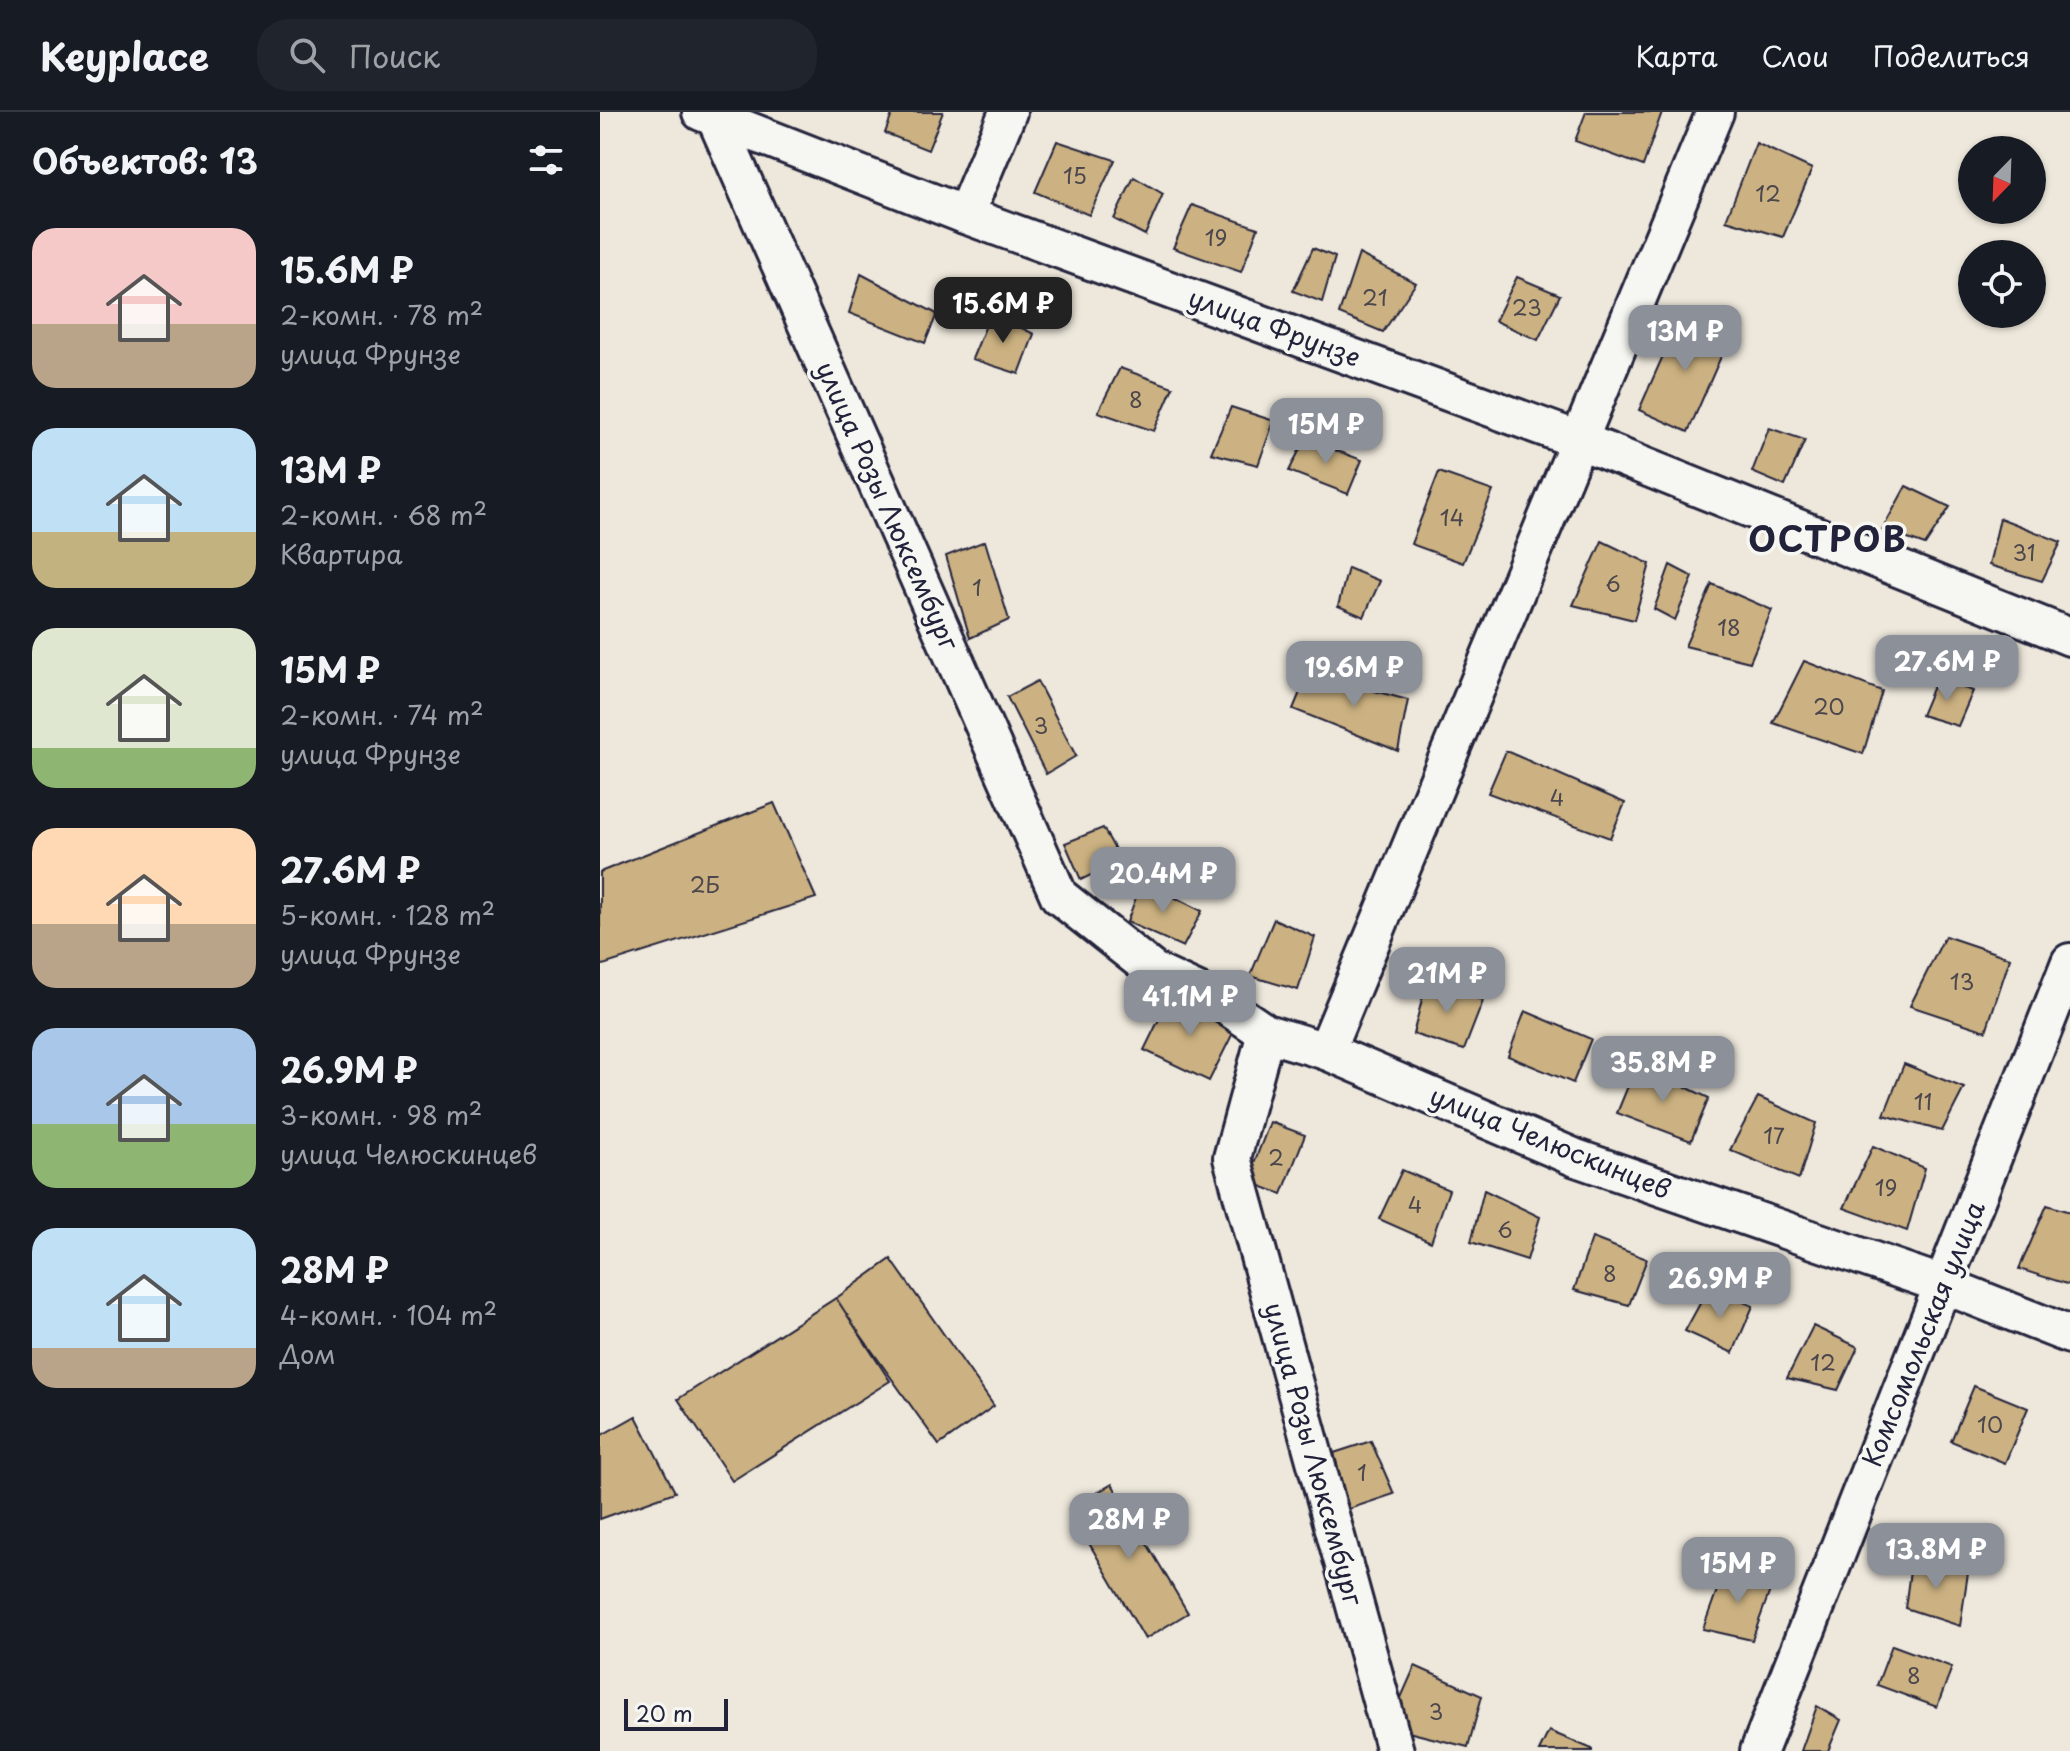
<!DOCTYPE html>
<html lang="ru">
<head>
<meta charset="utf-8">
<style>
  body { margin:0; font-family:"Playpen Sans",sans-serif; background:#20242c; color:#f1f3f6; height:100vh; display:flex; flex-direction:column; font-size:30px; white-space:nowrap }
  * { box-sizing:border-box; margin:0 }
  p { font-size:26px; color:#9ea1a6 }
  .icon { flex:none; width:44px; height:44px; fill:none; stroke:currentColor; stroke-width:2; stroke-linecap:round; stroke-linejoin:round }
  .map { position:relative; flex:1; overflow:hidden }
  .side { display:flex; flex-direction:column; background:#171b24; width:600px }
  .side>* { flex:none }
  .needle { width:52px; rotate:203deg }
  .fabs { position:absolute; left:1358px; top:24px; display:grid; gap:16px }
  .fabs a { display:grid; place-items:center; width:88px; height:88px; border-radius:50%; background:#171b24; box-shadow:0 2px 6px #0004; font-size:40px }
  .scale { position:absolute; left:24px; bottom:20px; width:104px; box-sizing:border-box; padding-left:8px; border:4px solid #22223b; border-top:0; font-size:22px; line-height:28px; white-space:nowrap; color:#22223b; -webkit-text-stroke:6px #f6f6f2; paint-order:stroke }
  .price { position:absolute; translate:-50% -68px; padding:0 18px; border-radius:16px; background:#8c9099; color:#fff; font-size:26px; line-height:52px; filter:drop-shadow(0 2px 4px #0008) }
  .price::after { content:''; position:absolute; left:50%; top:48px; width:24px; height:18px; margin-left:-12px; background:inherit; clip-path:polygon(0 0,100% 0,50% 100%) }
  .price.active { background:#222; color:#fff }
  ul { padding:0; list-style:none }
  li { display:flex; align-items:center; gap:24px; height:200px; padding:0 32px }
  li span { display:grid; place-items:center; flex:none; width:224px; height:160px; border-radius:24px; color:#555 }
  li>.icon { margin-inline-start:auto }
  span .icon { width:96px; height:96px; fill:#fffc; stroke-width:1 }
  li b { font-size:34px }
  h2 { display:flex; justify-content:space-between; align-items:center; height:96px; padding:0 32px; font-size:34px }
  header { display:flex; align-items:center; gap:48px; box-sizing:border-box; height:112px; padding:0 40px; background:#171b24; border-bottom:2px solid #363941 }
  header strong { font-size:38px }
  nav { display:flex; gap:44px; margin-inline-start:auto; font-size:28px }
  .search { width:560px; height:72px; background:#20242c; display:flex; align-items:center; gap:20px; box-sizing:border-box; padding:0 28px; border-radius:32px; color:#9ea1a6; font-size:30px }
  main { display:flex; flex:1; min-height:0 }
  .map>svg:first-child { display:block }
  .building { fill:#ccb282; stroke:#22223b; stroke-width:2 }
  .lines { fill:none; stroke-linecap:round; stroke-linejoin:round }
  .street-casing { stroke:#22223b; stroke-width:42 }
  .street { stroke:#f6f6f2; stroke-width:36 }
  .labels { text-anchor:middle; stroke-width:7; stroke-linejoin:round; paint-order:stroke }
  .number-label { font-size:22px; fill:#4c464d }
  .street-label { font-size:26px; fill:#22223b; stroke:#f6f6f2 }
  .district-label { font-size:34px; font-weight:bold; letter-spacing:2px; fill:#22223b; stroke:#f6f6f2 }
</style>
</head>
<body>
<header>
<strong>Keyplace</strong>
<div class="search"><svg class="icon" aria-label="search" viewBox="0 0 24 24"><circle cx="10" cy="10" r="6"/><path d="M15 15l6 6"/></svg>Поиск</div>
<nav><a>Карта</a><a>Слои</a><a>Поделиться</a></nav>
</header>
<main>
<section class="side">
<h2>Объектов: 13<svg class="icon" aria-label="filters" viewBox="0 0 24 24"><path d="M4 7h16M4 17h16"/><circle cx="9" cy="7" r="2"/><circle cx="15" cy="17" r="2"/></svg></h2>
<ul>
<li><span style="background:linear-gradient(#f6c9c9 60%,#b9a48a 0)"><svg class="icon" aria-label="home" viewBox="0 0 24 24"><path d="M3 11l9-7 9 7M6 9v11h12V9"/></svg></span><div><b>15.6M ₽</b><p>2-комн. · 78 m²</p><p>улица Фрунзе</p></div></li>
<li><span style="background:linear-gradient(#bfe0f5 65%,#c2b280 0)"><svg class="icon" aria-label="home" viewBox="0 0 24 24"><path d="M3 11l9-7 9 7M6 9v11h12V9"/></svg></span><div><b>13M ₽</b><p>2-комн. · 68 m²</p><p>Квартира</p></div></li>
<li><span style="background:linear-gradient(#dfe7d0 75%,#8fb573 0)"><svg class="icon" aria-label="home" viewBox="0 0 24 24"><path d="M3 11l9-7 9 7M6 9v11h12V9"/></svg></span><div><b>15M ₽</b><p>2-комн. · 74 m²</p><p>улица Фрунзе</p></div></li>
<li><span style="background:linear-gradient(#ffd9b3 60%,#b9a48a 0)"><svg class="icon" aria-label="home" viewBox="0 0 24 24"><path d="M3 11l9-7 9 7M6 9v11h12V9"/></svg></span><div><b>27.6M ₽</b><p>5-комн. · 128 m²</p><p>улица Фрунзе</p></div></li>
<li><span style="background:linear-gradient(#a9c7e8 60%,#8fb573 0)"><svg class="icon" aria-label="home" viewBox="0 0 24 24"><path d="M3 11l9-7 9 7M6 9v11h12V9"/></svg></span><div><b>26.9M ₽</b><p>3-комн. · 98 m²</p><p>улица Челюскинцев</p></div></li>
<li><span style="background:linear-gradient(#bfe0f5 75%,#b9a48a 0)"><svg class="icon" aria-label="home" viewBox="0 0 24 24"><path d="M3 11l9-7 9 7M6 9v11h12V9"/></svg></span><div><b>28M ₽</b><p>4-комн. · 104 m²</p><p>Дом</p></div></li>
</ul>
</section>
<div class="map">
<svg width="1470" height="1639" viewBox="0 0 1470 1639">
  <rect width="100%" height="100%" fill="#eee8dc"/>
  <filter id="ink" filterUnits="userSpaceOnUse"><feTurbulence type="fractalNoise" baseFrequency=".0125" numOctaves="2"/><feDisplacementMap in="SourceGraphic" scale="16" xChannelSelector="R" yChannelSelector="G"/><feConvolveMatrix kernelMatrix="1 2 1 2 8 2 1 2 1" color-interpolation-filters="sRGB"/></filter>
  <g filter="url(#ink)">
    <g class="building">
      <polygon points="293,0 343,0 328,38 285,21"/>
      <polygon points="986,0 1062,0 1043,54 975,29"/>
      <polygon points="457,29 515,48 489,103 435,80"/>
      <polygon points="1156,31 1212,57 1183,125 1126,108"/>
      <polygon points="534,65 563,82 545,123 514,107"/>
      <polygon points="592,93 658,116 641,160 573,136"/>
      <polygon points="713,136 735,145 722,190 693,179"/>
      <polygon points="759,142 816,171 783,220 739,202"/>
      <polygon points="261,162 337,202 325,231 249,201"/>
      <polygon points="917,165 960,183 938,228 895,209"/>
      <polygon points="391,201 434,222 419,262 372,247"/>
      <polygon points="1081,203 1130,224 1088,320 1039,298"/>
      <polygon points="520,256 573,275 554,319 498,300"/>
      <polygon points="631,295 674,309 658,353 611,341"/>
      <polygon points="1169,316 1205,328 1185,374 1152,360"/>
      <polygon points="705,327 762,348 748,382 689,359"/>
      <polygon points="839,360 893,379 863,451 811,432"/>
      <polygon points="1306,374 1350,395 1325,433 1282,418"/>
      <polygon points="1400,406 1461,430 1442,469 1389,453"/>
      <polygon points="385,429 409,508 370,526 346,444"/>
      <polygon points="1002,429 1050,452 1034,508 973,493"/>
      <polygon points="1070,453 1093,465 1075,508 1054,497"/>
      <polygon points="748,456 780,469 764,505 738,494"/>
      <polygon points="1112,472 1172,498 1150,550 1085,534"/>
      <polygon points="1204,549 1282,579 1263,642 1173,611"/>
      <polygon points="708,561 808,588 798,639 693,597"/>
      <polygon points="1336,567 1373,579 1358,614 1321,603"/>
      <polygon points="437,569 476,644 446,662 407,585"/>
      <polygon points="906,639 1025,691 1010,726 888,681"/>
      <polygon points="174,691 216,786 0,854 0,760"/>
      <polygon points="503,716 521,748 481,768 465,731"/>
      <polygon points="542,769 602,799 583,835 527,810"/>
      <polygon points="674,807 715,825 698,878 650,864"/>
      <polygon points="1345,824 1410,846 1386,919 1310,894"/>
      <polygon points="828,865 883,889 864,938 813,922"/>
      <polygon points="571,883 636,915 609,969 544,938"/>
      <polygon points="925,899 991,927 973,971 908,944"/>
      <polygon points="1037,952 1109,986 1091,1029 1017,1001"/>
      <polygon points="1304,952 1364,976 1342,1019 1284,1003"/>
      <polygon points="1158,985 1216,1011 1199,1067 1130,1038"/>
      <polygon points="670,1010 705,1023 682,1082 647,1069"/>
      <polygon points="1273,1034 1325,1056 1307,1119 1244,1096"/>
      <polygon points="802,1058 849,1078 831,1130 779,1107"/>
      <polygon points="884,1078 940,1105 927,1148 871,1130"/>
      <polygon points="1447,1093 1470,1100 1470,1173 1419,1157"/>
      <polygon points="992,1126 1047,1147 1029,1193 974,1178"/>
      <polygon points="291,1147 394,1294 339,1333 235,1187"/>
      <polygon points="1109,1175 1153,1194 1133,1241 1085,1219"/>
      <polygon points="236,1186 290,1269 132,1369 78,1287"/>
      <polygon points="1213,1214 1258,1235 1238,1278 1187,1266"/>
      <polygon points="1374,1274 1428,1296 1405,1351 1351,1329"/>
      <polygon points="36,1304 75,1380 0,1407 0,1324"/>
      <polygon points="771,1329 794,1382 749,1397 734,1341"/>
      <polygon points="512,1372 588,1501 545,1527 469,1397"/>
      <polygon points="1312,1444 1368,1461 1360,1514 1305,1496"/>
      <polygon points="1126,1453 1172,1473 1152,1528 1103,1517"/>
      <polygon points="1292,1533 1352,1555 1337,1595 1277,1573"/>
      <polygon points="815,1554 882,1584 868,1635 788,1615"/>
      <polygon points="1217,1594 1241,1608 1228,1639 1201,1639"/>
      <polygon points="949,1619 992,1637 992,1639 939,1639"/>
    </g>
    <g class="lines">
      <defs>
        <g id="street">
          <polyline points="101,0 365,103 981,329 1470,525"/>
          <polyline points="115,5 459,784 555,860 622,891 666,921 726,939 976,1046 1344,1173 1470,1223"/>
          <polyline points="365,103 408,0"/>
          <polyline points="666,921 632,1046 795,1639"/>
          <polyline points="726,939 1115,0"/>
          <polyline points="1159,1639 1470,850"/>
        </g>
      </defs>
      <use href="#street" class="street-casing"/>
      <use href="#street" class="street"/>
    </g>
  </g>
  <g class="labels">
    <g class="number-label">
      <text x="475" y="72">15</text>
      <text x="1168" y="90">12</text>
      <text x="616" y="134">19</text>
      <text x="775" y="194">21</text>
      <text x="927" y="204">23</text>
      <text x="536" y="296">8</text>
      <text x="852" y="414">14</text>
      <text x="1424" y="449">31</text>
      <text x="1013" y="480">6</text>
      <text x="377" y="484">1</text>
      <text x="1129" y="524">18</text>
      <text x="1229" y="603">20</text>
      <text x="441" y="622">3</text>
      <text x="957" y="694">4</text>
      <text x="105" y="781">2Б</text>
      <text x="1362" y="878">13</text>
      <text x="1323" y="998">11</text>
      <text x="1174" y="1032">17</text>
      <text x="676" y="1054">2</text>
      <text x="1286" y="1084">19</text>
      <text x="815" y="1101">4</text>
      <text x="905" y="1126">6</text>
      <text x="1010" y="1170">8</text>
      <text x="1223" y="1259">12</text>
      <text x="1390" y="1321">10</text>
      <text x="762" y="1369">1</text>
      <text x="1314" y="1572">8</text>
      <text x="836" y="1608">3</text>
    </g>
    <g class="street-label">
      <text transform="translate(674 216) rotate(20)" y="9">улица Фрунзе</text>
      <text transform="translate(287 394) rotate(66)" y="9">улица Розы Люксембург</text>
      <text transform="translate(950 1031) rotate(22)" y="9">улица Челюскинцев</text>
      <text transform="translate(1324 1222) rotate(-68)" y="9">Комсомольская улица</text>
      <text transform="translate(713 1342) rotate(75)" y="9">улица Розы Люксембург</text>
    </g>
    <g class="district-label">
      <text x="1228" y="440">ОСТРОВ</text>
    </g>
  </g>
</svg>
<div class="fabs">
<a><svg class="needle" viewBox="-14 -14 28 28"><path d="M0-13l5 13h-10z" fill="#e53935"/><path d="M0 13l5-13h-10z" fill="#9ea1a6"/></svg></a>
<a><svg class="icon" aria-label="locate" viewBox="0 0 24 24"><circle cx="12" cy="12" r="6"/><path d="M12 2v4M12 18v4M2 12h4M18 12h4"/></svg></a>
</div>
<div class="scale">20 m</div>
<b class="price active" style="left:403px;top:233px">15.6M ₽</b>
<b class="price" style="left:1085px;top:261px">13M ₽</b>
<b class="price" style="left:726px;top:354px">15M ₽</b>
<b class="price" style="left:1347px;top:591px">27.6M ₽</b>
<b class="price" style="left:754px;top:597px">19.6M ₽</b>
<b class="price" style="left:563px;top:803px">20.4M ₽</b>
<b class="price" style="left:847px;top:903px">21M ₽</b>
<b class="price" style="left:590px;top:926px">41.1M ₽</b>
<b class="price" style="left:1063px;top:992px">35.8M ₽</b>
<b class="price" style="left:1120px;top:1208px">26.9M ₽</b>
<b class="price" style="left:529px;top:1449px">28M ₽</b>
<b class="price" style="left:1336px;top:1479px">13.8M ₽</b>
<b class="price" style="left:1138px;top:1493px">15M ₽</b>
</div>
</main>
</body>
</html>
